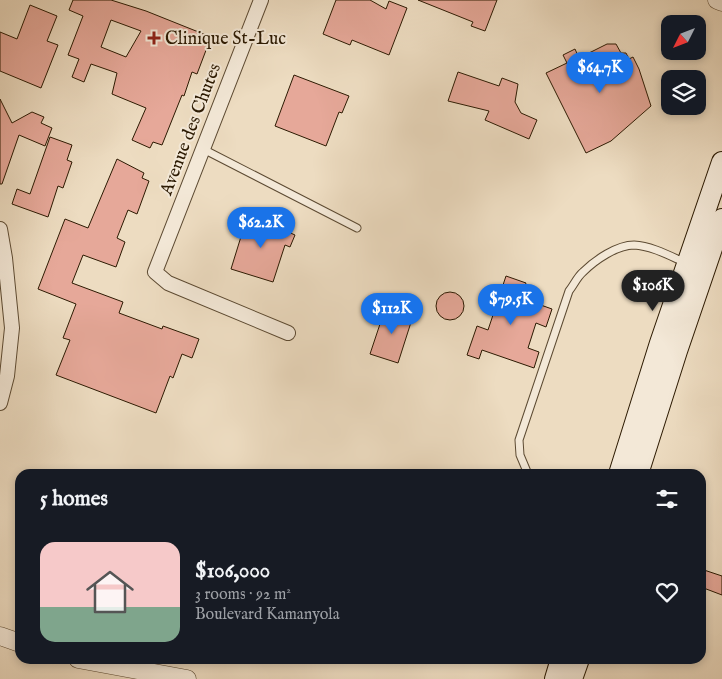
<!DOCTYPE html>
<html lang="en">
<head>
<meta charset="utf-8">
<style>
  body { margin:0; font-family:"IM FELL English",serif; background:#20242c; color:#f1f3f6; height:100vh; display:flex; flex-direction:column; font-size:19px; white-space:nowrap }
  * { box-sizing:border-box; margin:0 }
  p { font-size:16px; color:#9ea1a6 }
  .icon { flex:none; width:28px; height:28px; fill:none; stroke:currentColor; stroke-width:2; stroke-linecap:round; stroke-linejoin:round }
  .map { position:relative; flex:1; overflow:hidden }
  .sheet { position:absolute; left:15px; top:469px; width:691px; height:195px; display:flex; flex-direction:column; background:#171b24; border-radius:15px; box-shadow:0 2px 8px #0003 }
  .sheet>* { flex:none }
  .needle { width:32px; rotate:228deg }
  .controls { position:absolute; left:661px; top:15px; display:grid; gap:10px }
  .controls a { display:grid; place-items:center; width:45px; height:45px; border-radius:10px; background:#171b24; box-shadow:0 2px 8px #0003; font-size:25px }
  .price { position:absolute; translate:-50% -42px; padding:0 11px; border-radius:18px; background:#1a73e8; color:#fff; font-size:16px; line-height:32px; filter:drop-shadow(0 1px 2px #0008) }
  .price::after { content:''; position:absolute; left:50%; top:30px; width:15px; height:11px; margin-left:-8px; background:inherit; clip-path:polygon(0 0,100% 0,50% 100%) }
  .price.selected { background:#222; color:#fff }
  ul { padding:0; list-style:none }
  li { display:flex; align-items:center; gap:15px; height:125px; padding:0 25px }
  li+li { border-top:1px solid #363941 }
  li span { display:grid; place-items:center; flex:none; width:140px; height:100px; border-radius:15px; color:#555 }
  li>.icon { margin-inline-start:auto }
  span .icon { width:60px; height:60px; fill:#fffc; stroke-width:1 }
  li b { font-size:21px }
  h2 { display:flex; justify-content:space-between; align-items:center; height:60px; padding:0 25px; font-size:21px }
  .map>svg:first-child { display:block }
  .building { fill:#e6a899; stroke:#2c1a02; fill-rule:evenodd }
  .lines { fill:none; stroke-linecap:round; stroke-linejoin:round }
  .service-casing { stroke:#5c4a32; stroke-width:9 }
  .minor-casing { stroke:#5c4a32; stroke-width:16 }
  .tertiary-casing { stroke:#5c4a32; stroke-width:19 }
  .secondary-casing { stroke:#2c1a02; stroke-width:22 }
  .service { stroke:#f3e8d7; stroke-width:7 }
  .minor { stroke:#f3e8d7; stroke-width:14 }
  .tertiary { stroke:#f3e8d7; stroke-width:18 }
  .secondary { stroke:#f3e8d7; stroke-width:20 }
  .poi-dot { fill:#8f2418; stroke:#f3e8d7; stroke-width:2 }
  .labels { text-anchor:middle; stroke-width:4; stroke-linejoin:round; paint-order:stroke }
  .poi-label { font-size:18px; fill:#2c1a02; stroke:#f3e8d7; text-anchor:start }
  .street-label { font-size:18px; fill:#2c1a02; stroke:#f3e8d7 }
</style>
</head>
<body>
<div class="map">
<svg width="722" height="679" viewBox="0 0 722 679">
  <rect width="100%" height="100%" fill="#eddcc1"/>
  <filter id="stains"><feTurbulence type="fractalNoise" baseFrequency=".004" numOctaves="4"/><feColorMatrix values="0 0 0 0 .2 0 0 0 0 .09 0 0 0 0 .02 0 0 0 .5 -.17"/></filter>
  <radialGradient id="worn" r=".72"><stop offset=".6" stop-color="#630" stop-opacity="0"/><stop offset="1" stop-color="#630" stop-opacity=".3"/></radialGradient>
  <g class="building">
    <path d="M73 0H111L146 11 211 37 197 74 192 72 184 96 182 95 162 145 153 142 150 148 132 140 146 108 112 94 117 73 91 64 84 82 72 77 79 59 68 55 83 16 69 10ZM111 20 141 31 126 57 101 47Z"/>
    <polygon points="336,0 370,0 386,9 389,1 407,8 389,55 352,40 350,45 323,34"/>
    <polygon points="418,0 497,0 485,31 471,26 473,22"/>
    <polygon points="30,5 57,16 47,41 58,45 41,88 0,71 0,32 17,39"/>
    <polygon points="607,44 616,44 621,53 626,53 629,59 633,57 639,69 651,106 611,141 586,153 546,73 567,63 563,55 575,49 579,58"/>
    <polygon points="458,72 499,86 502,78 518,84 515,102 521,113 537,120 529,139 485,120 489,111 448,101"/>
    <polygon points="294,75 349,96 342,113 339,112 326,146 275,126"/>
    <polygon points="0,99 12,123 32,112 44,117 41,123 52,128 45,146 19,135 2,184 0,184"/>
    <polygon points="50,137 72,145 67,160 72,162 63,188 58,186 48,217 12,204 17,189 30,194"/>
    <polygon points="117,159 144,173 142,178 149,181 137,214 128,210 117,238 125,242 116,267 83,255 72,283 123,302 119,313 162,329 163,326 199,339 192,358 182,354 173,378 170,376 156,413 56,375 70,340 63,338 76,304 38,289 65,219 88,228"/>
    <polygon points="248,214 295,235 290,247 285,245 273,282 231,269"/>
    <polygon points="506,276 526,283 521,298 552,309 546,327 536,323 528,348 539,352 534,368 482,350 479,359 467,355 477,326 488,330"/>
    <circle cx="450" cy="306" r="14"/>
    <polygon points="386,306 413,316 398,363 370,354"/>
    <polygon points="701,569 722,576 722,595 701,587"/>
  </g>
  <g class="lines">
    <defs>
      <g id="service">
        <polyline points="203,149 357,228"/>
        <path d="M528 474 520 455 519 440 569 291C574 285 577 277 583 272 595 260 617 245 634 245 652 246 670 256 686 263"/>
      </g>
      <g id="minor">
        <polyline points="261,0 155,272 168,283 288,333"/>
        <polyline points="0,229 5,258 12,328 7,376 0,403"/>
      </g>
      <g id="tertiary">
        <polyline points="717,0 722,2"/>
        <polyline points="0,636 20,643"/>
        <polyline points="78,659 187,679"/>
      </g>
      <g id="secondary">
        <polyline points="619,474 660,343 722,162"/>
        <polyline points="638,474 677,351 722,219"/>
        <polyline points="555,679 561,659"/>
        <polyline points="572,679 579,659"/>
      </g>
    </defs>
    <use href="#service" class="service-casing"/>
    <use href="#minor" class="minor-casing"/>
    <use href="#tertiary" class="tertiary-casing"/>
    <use href="#secondary" class="secondary-casing"/>
    <use href="#service" class="service"/>
    <use href="#minor" class="minor"/>
    <use href="#tertiary" class="tertiary"/>
    <use href="#secondary" class="secondary"/>
  </g>
  <path class="poi-dot" d="M151.5 30.5h5v5h5v5h-5v5h-5v-5h-5v-5h5z"/>
  <g class="labels">
    <g class="poi-label">
      <text x="165" y="44">Clinique St-Luc</text>
    </g>
    <g class="street-label">
      <text transform="translate(190 129) rotate(-69)" y="6">Avenue des Chutes</text>
    </g>
  </g>
  <rect width="100%" height="100%" filter="url(#stains)"/>
  <rect width="100%" height="100%" fill="url(#worn)"/>
</svg>
<div class="controls">
<a><svg class="needle" viewBox="-14 -14 28 28"><path d="M0-13l5 13h-10z" fill="#e53935"/><path d="M0 13l5-13h-10z" fill="#9ea1a6"/></svg></a>
<a><svg class="icon" aria-label="layers" viewBox="0 0 24 24"><path d="M12 4l9 5-9 5-9-5zM3 14l9 5 9-5"/></svg></a>
</div>
<b class="price" style="left:600px;top:94px">$64.7K</b>
<b class="price" style="left:261px;top:249px">$62.2K</b>
<b class="price selected" style="left:653px;top:312px">$106K</b>
<b class="price" style="left:511px;top:326px">$79.5K</b>
<b class="price" style="left:392px;top:335px">$112K</b>
<section class="sheet">
<h2>5 homes<svg class="icon" aria-label="filters" viewBox="0 0 24 24"><path d="M4 7h16M4 17h16"/><circle cx="9" cy="7" r="2"/><circle cx="15" cy="17" r="2"/></svg></h2>
<ul>
<li><span style="background:linear-gradient(#f6c9c9 65%,#7fa58c 0)"><svg class="icon" aria-label="home" viewBox="0 0 24 24"><path d="M3 11l9-7 9 7M6 9v11h12V9"/></svg></span><div><b>$106,000</b><p>3 rooms · 92 m²</p><p>Boulevard Kamanyola</p></div><svg class="icon" aria-label="heart" viewBox="0 0 24 24"><path d="M12 20l-8-8c-3-5 5-10 8-4 3-6 11-1 8 4z"/></svg></li>
</ul>
</section>
</div>
</body>
</html>
